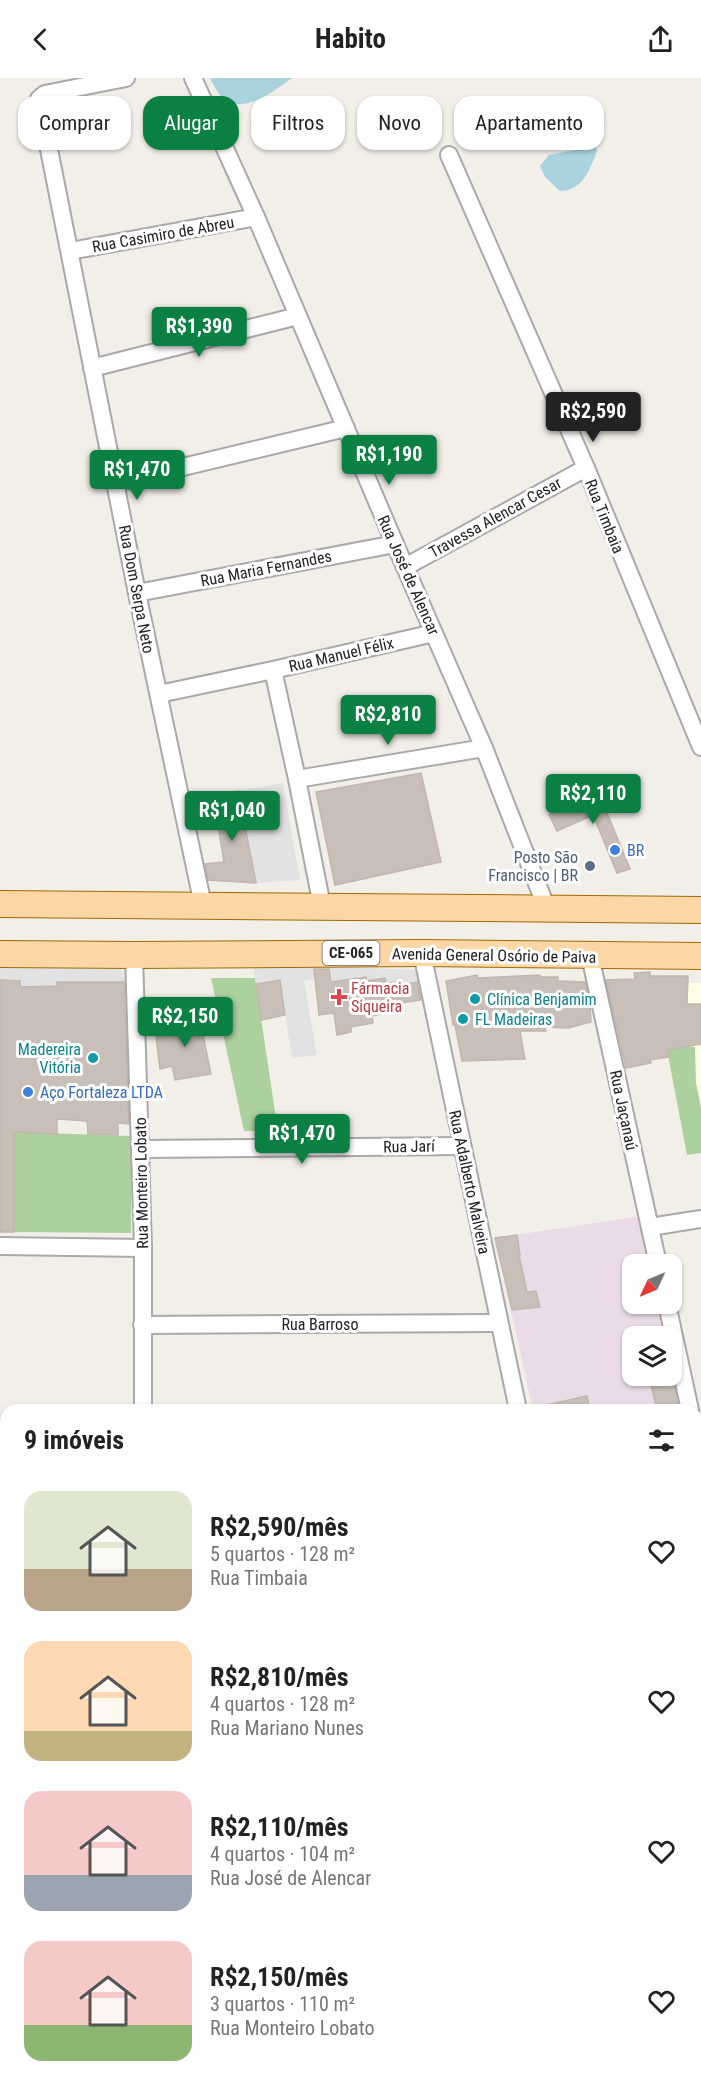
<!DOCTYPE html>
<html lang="pt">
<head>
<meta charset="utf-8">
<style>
  body { margin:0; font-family:"Roboto Condensed",sans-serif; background:#f6f6f6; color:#222; height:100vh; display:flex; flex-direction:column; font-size:22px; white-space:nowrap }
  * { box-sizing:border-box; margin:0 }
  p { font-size:20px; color:#767676 }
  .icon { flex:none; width:33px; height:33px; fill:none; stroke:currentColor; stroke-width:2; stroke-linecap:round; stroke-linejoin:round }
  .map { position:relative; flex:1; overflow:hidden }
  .panel { position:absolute; left:0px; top:1326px; width:702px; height:684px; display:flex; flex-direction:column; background:#fff; border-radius:18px 18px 0 0; box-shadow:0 2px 4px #0004 }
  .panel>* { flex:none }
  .guide { position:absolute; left:18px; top:18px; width:666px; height:54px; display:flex; gap:12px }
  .needle { width:39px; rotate:226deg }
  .tools { position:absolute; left:622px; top:1176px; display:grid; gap:12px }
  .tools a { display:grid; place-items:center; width:60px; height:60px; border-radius:12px; background:#fff; box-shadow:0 2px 4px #0004; font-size:30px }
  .price { position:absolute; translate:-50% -51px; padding:0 14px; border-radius:6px; background:#0b8043; color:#fff; font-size:20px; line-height:39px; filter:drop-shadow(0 2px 3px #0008) }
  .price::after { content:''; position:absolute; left:50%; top:36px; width:18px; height:14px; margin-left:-9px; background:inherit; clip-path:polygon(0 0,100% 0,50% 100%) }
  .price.selected { background:#222; color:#fff }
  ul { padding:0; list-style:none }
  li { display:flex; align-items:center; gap:18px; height:150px; padding:0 24px }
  li span { display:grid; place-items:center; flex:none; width:168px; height:120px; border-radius:18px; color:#555 }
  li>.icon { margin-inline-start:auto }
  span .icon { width:72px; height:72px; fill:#fffc; stroke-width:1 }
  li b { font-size:26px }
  h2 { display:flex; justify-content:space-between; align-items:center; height:72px; padding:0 24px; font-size:26px }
  .tag { padding:0 21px; border-radius:18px; background:#fff; box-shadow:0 2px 4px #0004; font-size:21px; line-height:54px }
  .tag.selected { background:#0b8043; color:#fff }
  header { display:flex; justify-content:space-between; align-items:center; height:78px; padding:0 24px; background:#fff; font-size:27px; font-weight:700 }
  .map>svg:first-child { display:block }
  .industrial { fill:#ebdbe8 }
  .education { fill:#ffffe5 }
  .forest { fill:#add19e }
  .pitch { fill:#88e0be }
  .parking { fill:#e2e2e2 }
  .water { fill:#aad3df }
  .building { fill:#c7bfb8; stroke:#c4b6ab; stroke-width:1.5 }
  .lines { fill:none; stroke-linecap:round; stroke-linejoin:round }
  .minor-casing { stroke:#a9a9a9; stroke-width:20 }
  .primary-casing { stroke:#a06b00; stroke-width:28 }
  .minor { stroke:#fff; stroke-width:16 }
  .primary { stroke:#fcd6a4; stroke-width:26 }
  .shop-dot { fill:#3f7fe0; stroke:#fff; stroke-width:2 }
  .service-dot { fill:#5c6f8a; stroke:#fff; stroke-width:2 }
  .health-dot { fill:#e0444e; stroke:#fff; stroke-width:2 }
  .culture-dot { fill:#0f9aa8; stroke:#fff; stroke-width:2 }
  .labels { text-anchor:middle; stroke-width:6; stroke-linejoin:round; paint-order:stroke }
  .shield { fill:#fff; stroke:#646464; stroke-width:1.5 }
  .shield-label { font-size:15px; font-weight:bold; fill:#222 }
  .street-label { font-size:16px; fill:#222; stroke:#fff }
  .shop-label { font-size:16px; fill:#366cbe; stroke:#fff; text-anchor:start }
  .service-label { font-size:16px; fill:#4e5e75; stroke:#fff; text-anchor:end }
  .health-label { font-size:16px; fill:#be3a42; stroke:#fff; text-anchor:start }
  .culture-label { font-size:16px; fill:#0d838f; stroke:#fff; text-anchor:start }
</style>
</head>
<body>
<header><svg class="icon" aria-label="back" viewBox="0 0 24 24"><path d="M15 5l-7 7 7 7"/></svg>Habito<svg class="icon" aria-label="share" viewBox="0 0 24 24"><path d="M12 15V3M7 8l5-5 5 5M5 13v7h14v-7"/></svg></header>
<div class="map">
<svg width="701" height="2010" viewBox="0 0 701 2010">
  <rect width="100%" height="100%" fill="#f2efe9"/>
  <polygon class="industrial" points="642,1138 652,1186 633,1186 633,1226 661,1226 667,1258 633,1258 633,1298 672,1298 672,1280 683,1332 533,1332 495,1160"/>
  <polygon class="education" points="687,905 701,905 701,1075 687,1077 667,972 688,968"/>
  <g class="forest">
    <polygon points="211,900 255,900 278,1054 244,1053"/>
    <polygon points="688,968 695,969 696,1005 701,1030 701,1075 687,1077 667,972"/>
    <polygon points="14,1054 131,1058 131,1155 14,1154"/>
  </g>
  <rect class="pitch" x="0" y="1659" width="6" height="64"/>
  <g class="parking">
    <polygon points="283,705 300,802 256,805 238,713"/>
    <polygon points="0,881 121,890 125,904 58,904 57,908 20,909 20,903 0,902"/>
    <polygon points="253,886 314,889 315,901 304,903 317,977 292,980 280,902 256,906"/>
    <polygon points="329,888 415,892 419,904 396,908 395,904 386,905 385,900 366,903 365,899 331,904"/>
  </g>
  <g class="water">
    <path d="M210 0H292C275 12 244 38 223 20 217 15 214 7 210 0Z"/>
    <path d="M595 68 597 73C590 91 583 113 560 113L545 99 540 88 549 77Z"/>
  </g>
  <g class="building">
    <polygon points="421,695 441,784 335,807 316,714"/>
    <polygon points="238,713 256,805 208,802 205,786 224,784 213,717"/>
    <polygon points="598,713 630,791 617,795 593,737 557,753 549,736"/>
    <polygon points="314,891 329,891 331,904 366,899 366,903 385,900 386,905 396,904 396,908 417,904 421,922 395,926 396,933 372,938 373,945 351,949 351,954 337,957 334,935 319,937"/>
    <polygon points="650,894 650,898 688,898 687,926 701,926 701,966 667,972 669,979 650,982 651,985 626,990 606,902 635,901 634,895"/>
    <polygon points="477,897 478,900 540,897 540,899 558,899 558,903 585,904 590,927 591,944 568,950 545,949 546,953 520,953 525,981 462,983 455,947 453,947 446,903"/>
    <polygon points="0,902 20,903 20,909 57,908 57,904 124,904 129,1046 118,1045 118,1057 88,1056 87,1043 57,1041 57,1056 14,1054 14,1154 0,1154"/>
    <polygon points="280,902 285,937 261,942 256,906"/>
    <polygon points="198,932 211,996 175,1002 172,988 160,991 156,959 177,955 173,939"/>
    <polygon points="517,1157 520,1177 519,1177 527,1214 536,1213 540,1229 512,1232 495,1160"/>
    <polygon points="673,1301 679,1332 657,1332 651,1307"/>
    <polygon points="587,1318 590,1332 547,1332 546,1327"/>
  </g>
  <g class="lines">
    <defs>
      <g id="minor">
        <polyline points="126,0 45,16 39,21 137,515 203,827"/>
        <polyline points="193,0 256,139 395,466 484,670 547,831"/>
        <polyline points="449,77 586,390 701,669"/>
        <polyline points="70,173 256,139"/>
        <polyline points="92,290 298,238"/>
        <polyline points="116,405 346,350"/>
        <polyline points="405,489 586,390"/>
        <polyline points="137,515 395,466"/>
        <polyline points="159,616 273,592"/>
        <polyline points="297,701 484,670"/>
        <polyline points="322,828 297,701 273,592 434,555"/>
        <polyline points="422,875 518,1332"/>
        <polyline points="134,877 143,1170 143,1332"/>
        <polyline points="590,878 658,1186"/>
        <polyline points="141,1071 462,1068"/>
        <polyline points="650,1149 701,1141"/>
        <polyline points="0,1168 143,1170"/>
        <polyline points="667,1226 690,1332"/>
        <polyline points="142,1247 499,1245"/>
        <polyline points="696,1359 701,1382"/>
        <polyline points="0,1448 6,1448"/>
        <polyline points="0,1728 6,1728"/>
        <polyline points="696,1745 701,1745"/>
        <polyline points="696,1882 701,1882"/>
        <polyline points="144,2004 145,2010"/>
        <polyline points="330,2004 330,2010"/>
        <polyline points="509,2004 509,2010"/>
      </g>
      <g id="primary">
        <polyline points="0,826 701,832"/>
        <polyline points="0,876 134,877 422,875 701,878"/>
      </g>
    </defs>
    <use href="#minor" class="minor-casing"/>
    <use href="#primary" class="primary-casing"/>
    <use href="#minor" class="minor"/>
    <use href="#primary" class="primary"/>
  </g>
  <g class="shop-dot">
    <circle cx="615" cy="772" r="6"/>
    <circle cx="28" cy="1014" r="6"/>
  </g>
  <circle class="service-dot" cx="590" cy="788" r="6"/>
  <path class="health-dot" d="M336 910h6v6h6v6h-6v6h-6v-6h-6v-6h6z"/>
  <g class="culture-dot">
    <circle cx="475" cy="921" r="6"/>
    <circle cx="463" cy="941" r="6"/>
    <circle cx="93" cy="980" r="6"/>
  </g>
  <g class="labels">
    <rect class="shield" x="322.5" y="863" width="57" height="24" rx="4.5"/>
    <g class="shield-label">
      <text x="351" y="880">CE-065</text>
    </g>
    <g class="street-label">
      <text transform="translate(163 156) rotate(-10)" y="6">Rua Casimiro de Abreu</text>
      <text transform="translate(605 438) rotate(68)" y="6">Rua Timbaia</text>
      <text transform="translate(495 439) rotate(-29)" y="6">Travessa Alencar Cesar</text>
      <text transform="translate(266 490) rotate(-11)" y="6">Rua Maria Fernandes</text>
      <text transform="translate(409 497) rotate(66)" y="6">Rua José de Alencar</text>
      <text transform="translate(137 511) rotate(79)" y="6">Rua Dom Serpa Neto</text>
      <text transform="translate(341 576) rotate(-13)" y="6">Rua Manuel Félix</text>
      <text transform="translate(494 877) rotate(1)" y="6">Avenida General Osório de Paiva</text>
      <text transform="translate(624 1032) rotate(78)" y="6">Rua Jaçanaú</text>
      <text transform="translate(409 1068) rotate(-1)" y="6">Rua Jarí</text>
      <text transform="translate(470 1104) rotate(78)" y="6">Rua Adalberto Malveira</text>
      <text transform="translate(141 1105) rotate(-91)" y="6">Rua Monteiro Lobato</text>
      <text x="320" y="1252">Rua Barroso</text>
    </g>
    <g class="shop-label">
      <text x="627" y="778">BR</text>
      <text x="40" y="1020">Aço Fortaleza LTDA</text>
    </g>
    <g class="service-label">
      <text x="578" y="785">Posto São<tspan x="578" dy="18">Francisco | BR</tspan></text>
    </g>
    <g class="health-label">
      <text x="351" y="916">Fármacia<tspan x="351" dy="18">Siqueira</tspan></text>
    </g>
    <g class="culture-label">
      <text x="487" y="927">Clínica Benjamim</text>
      <text x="475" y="947">FL Madeiras</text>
      <text x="81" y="977" text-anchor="end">Madereira<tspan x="81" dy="18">Vitória</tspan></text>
    </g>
  </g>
</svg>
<div class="tools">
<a><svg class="needle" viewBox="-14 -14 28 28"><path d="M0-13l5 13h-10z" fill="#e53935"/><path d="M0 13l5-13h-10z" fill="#767676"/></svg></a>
<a><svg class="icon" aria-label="layers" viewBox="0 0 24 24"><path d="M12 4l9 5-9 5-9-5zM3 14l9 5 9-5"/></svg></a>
</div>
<b class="price" style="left:199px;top:280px">R$1,390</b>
<b class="price selected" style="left:593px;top:365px">R$2,590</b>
<b class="price" style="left:389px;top:408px">R$1,190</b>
<b class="price" style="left:137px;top:423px">R$1,470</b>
<b class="price" style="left:388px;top:668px">R$2,810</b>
<b class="price" style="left:593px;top:747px">R$2,110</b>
<b class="price" style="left:232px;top:764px">R$1,040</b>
<b class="price" style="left:185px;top:970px">R$2,150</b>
<b class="price" style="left:302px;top:1087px">R$1,470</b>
<div class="guide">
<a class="tag">Comprar</a>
<a class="tag selected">Alugar</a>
<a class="tag">Filtros</a>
<a class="tag">Novo</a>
<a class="tag">Apartamento</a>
</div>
<section class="panel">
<h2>9 imóveis<svg class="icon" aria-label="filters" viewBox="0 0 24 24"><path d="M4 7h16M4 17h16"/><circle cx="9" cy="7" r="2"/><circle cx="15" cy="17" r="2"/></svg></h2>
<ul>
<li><span style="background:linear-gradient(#dfe7d0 65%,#b9a48a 0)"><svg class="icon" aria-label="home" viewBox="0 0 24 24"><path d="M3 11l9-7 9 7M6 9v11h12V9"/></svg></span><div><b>R$2,590/mês</b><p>5 quartos · 128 m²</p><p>Rua Timbaia</p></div><svg class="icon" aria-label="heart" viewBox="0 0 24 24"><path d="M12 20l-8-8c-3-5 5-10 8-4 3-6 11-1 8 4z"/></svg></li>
<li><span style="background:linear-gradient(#ffd9b3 75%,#c2b280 0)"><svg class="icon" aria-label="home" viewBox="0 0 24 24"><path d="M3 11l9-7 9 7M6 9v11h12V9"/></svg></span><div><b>R$2,810/mês</b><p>4 quartos · 128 m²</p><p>Rua Mariano Nunes</p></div><svg class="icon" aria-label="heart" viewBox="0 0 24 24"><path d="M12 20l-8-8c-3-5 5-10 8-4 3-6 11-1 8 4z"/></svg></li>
<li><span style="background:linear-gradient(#f6c9c9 70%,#9aa5b1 0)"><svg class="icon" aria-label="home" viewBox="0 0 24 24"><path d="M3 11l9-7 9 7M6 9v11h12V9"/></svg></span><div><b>R$2,110/mês</b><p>4 quartos · 104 m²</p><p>Rua José de Alencar</p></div><svg class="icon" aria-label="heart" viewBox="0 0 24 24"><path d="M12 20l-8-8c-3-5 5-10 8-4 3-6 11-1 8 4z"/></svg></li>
<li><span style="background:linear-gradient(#f6c9c9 70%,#8fb573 0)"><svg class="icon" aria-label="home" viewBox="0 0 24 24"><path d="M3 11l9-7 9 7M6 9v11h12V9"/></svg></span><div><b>R$2,150/mês</b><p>3 quartos · 110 m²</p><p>Rua Monteiro Lobato</p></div><svg class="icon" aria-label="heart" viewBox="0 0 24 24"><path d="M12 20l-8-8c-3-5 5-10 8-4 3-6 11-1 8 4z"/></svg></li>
</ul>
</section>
</div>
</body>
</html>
